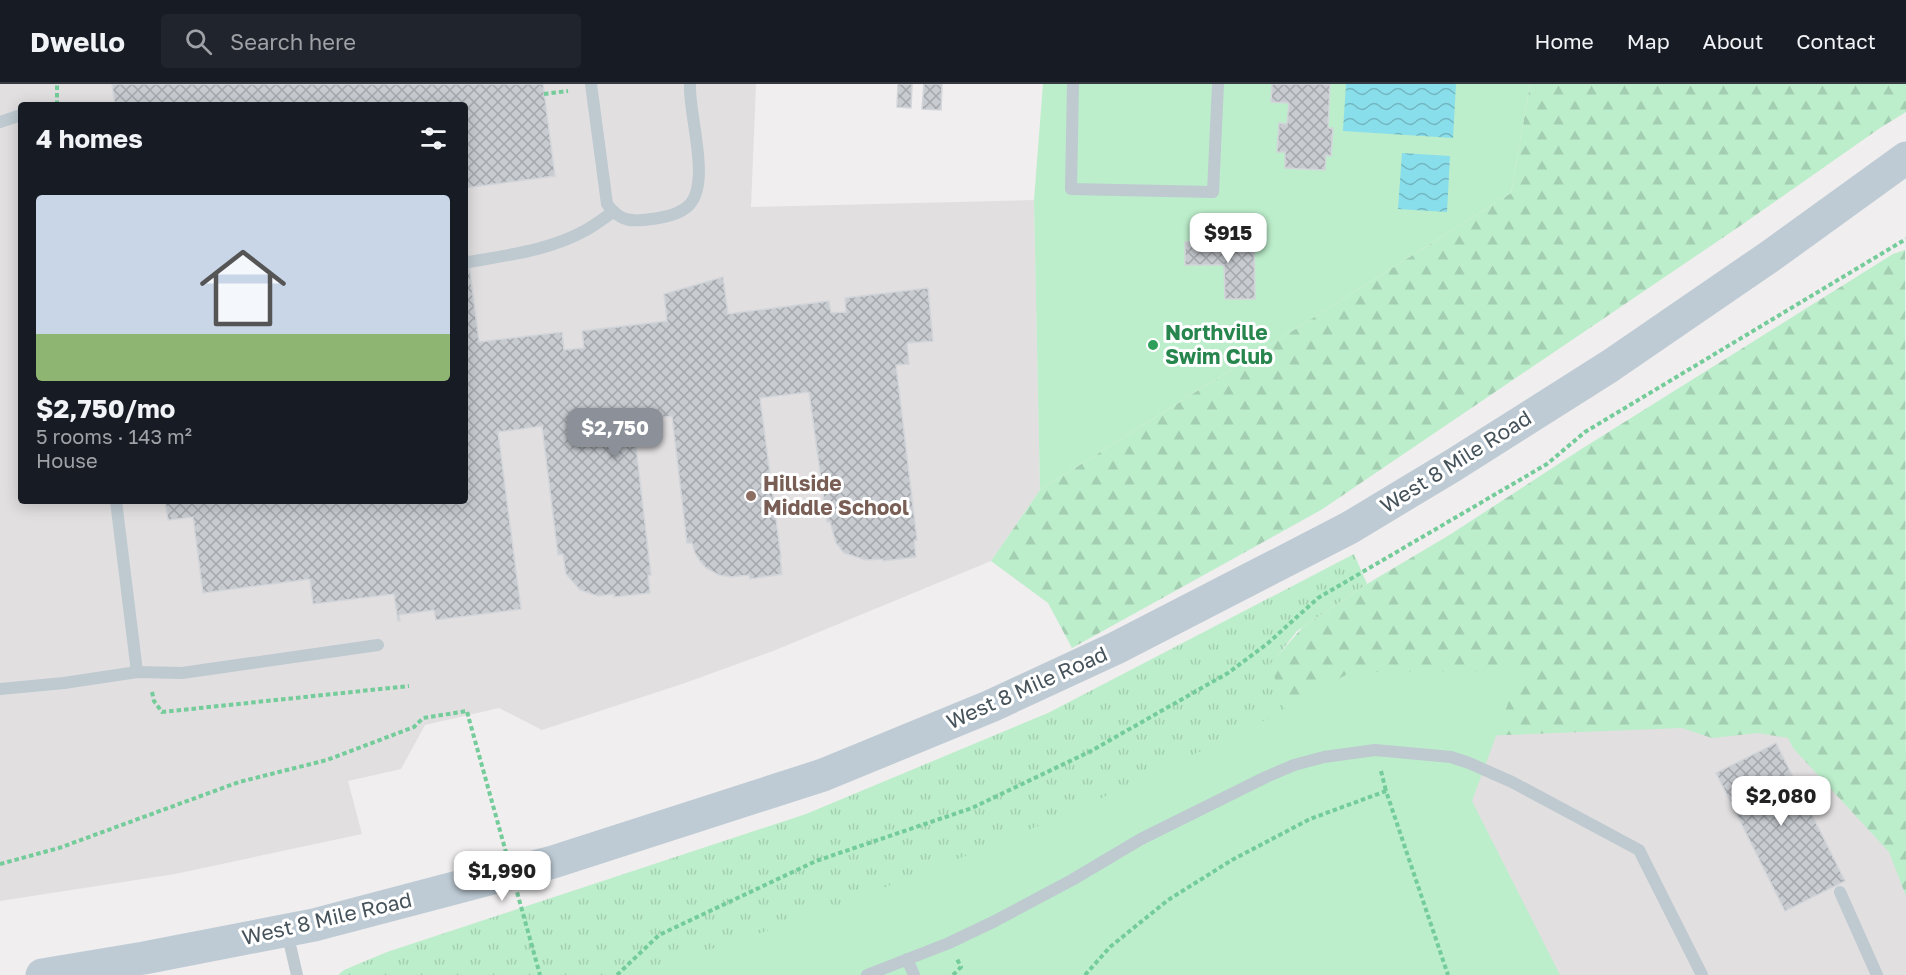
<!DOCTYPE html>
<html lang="en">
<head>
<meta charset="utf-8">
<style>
  body { margin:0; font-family:"Golos Text",sans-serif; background:#20242c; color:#f1f3f6; height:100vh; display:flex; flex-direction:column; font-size:22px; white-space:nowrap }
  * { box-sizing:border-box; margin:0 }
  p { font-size:20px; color:#9ea1a6 }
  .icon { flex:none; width:33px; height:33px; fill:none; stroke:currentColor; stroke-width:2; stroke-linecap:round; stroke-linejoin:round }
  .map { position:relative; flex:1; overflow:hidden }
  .details { position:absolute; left:18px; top:18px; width:450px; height:402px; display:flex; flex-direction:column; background:#171b24; border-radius:6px; box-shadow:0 3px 15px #0003 }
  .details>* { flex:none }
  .price { position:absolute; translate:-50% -51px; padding:0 14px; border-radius:12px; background:#fff; color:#222; font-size:20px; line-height:39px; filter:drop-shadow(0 2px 3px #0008) }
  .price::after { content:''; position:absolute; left:50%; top:36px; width:18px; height:14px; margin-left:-9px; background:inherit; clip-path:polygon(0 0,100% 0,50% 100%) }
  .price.selected { background:#8c9099; color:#fff }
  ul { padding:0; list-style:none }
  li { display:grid; align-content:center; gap:12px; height:318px; padding:0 18px }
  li+li { border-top:2px solid #363941 }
  li span { display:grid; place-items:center; height:186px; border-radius:6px; color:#555 }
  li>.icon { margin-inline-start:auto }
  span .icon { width:108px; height:108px; fill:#fffc; stroke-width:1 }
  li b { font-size:26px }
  h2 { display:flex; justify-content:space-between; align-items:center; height:72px; padding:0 18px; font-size:26px }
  header { display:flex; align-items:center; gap:36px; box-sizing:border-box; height:84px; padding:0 30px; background:#171b24; border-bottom:2px solid #363941 }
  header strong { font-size:28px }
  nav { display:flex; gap:33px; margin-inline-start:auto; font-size:21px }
  .search { width:420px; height:54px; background:#20242c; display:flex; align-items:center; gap:15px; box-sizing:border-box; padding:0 21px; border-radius:6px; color:#9ea1a6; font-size:22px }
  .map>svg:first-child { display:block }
  .education { fill:#e1dfe0; fill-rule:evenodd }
  .grass { fill:url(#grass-tufts) }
  .forest { fill:url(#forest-firs) }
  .pitch { fill:#bceecb }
  .water { fill:url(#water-waves) }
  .building { fill:url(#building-cross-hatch); stroke:#d2d5d9; stroke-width:1.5 }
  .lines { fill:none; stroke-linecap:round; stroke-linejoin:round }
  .path { stroke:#74cc9a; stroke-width:4; stroke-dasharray:4.5 3; stroke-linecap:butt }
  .lane { stroke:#bec9d0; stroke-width:12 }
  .secondary { stroke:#becbd5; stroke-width:33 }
  .path-bridge { stroke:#74cc9a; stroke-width:4; stroke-dasharray:4.5 3; stroke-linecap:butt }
  .leisure-dot { fill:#2e9e5b; stroke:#fff; stroke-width:2 }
  .education-dot { fill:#8d6e63; stroke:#fff; stroke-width:2 }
  .labels { text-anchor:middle; stroke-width:6; stroke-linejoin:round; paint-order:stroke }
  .leisure-label { font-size:21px; font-weight:bold; fill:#27864d; stroke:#fff; text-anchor:start }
  .street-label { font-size:21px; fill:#46535b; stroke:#fff }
  .education-label { font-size:21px; font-weight:bold; fill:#785e54; stroke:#fff; text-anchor:start }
</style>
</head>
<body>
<header>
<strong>Dwello</strong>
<div class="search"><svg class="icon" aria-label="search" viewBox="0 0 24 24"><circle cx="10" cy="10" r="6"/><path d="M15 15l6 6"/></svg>Search here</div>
<nav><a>Home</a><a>Map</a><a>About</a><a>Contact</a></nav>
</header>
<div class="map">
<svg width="1906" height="891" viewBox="0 0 1906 891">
  <defs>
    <pattern id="grass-tufts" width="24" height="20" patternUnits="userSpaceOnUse" patternTransform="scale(1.5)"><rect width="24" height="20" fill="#bceecb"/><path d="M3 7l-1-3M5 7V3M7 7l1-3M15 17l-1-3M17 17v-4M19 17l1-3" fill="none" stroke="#a3ceb1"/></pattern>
    <pattern id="forest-firs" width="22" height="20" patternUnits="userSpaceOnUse" patternTransform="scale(1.5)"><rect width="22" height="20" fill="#bceecb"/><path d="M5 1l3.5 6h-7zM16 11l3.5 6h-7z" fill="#a3ceb1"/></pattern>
    <pattern id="water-waves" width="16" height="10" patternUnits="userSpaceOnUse" patternTransform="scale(1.5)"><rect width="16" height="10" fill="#89deeb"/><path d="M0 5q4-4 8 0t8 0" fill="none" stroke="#72b7c1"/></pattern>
    <pattern id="building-cross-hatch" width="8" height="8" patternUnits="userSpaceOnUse" patternTransform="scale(1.5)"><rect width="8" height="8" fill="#c8ccd1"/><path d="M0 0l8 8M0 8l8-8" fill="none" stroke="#a4a8ad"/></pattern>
  </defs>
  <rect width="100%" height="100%" fill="#f0eeee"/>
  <g class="education">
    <path d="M0 0H756L751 123 1034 116 1040 406 991 477 773 567 685 599 542 646 499 624 425 641 401 685 348 697 362 750 175 790 0 817ZM21 21H465V417H21Z"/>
    <polygon points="1351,588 1906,665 1906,891 632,891"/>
  </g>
  <polygon class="grass" points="1354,470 1367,500 1297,547 1271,580 1287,630 962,830 641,891 338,891 344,886 387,868 806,730 1048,629"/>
  <g class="forest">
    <polygon points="1530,0 1906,0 1906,28 1880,44 1743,140 1321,426 1072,564 1048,519 991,477 1040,406 1511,109"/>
    <polygon points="1905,166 1906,812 1889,768 1793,664 1788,654 1758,649 1712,654 1682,644 1455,653 1287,630 1270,580 1303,543 1367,500 1451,450 1583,364 1893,170"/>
  </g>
  <g class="pitch">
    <polygon points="1043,0 1530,0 1511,109 1040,406 1034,116"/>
    <polygon points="1520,587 1472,717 1560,891 632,891 797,837 986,764 1078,725 1172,681 1265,636 1351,588"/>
  </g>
  <g class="water">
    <polygon points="1346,0 1456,0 1453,54 1343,47"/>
    <polygon points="1402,69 1450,72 1447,128 1398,125"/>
  </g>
  <g class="building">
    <polygon points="112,0 543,0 555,92 465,104 465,21 115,21"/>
    <polygon points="898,0 912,0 911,24 897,23"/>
    <polygon points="924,0 942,0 941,26 922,25"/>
    <polygon points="1272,0 1330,0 1328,44 1333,44 1331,72 1326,71 1325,86 1285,84 1285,68 1277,68 1279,39 1287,40 1289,19 1271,18"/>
    <polygon points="465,149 479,258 562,248 564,266 584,264 582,247 667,237 664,210 723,193 728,230 829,217 831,229 846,228 845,214 928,204 933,257 907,259 909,280 896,281 917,456 914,457 916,473 883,477 883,475 866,476 844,469 836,459 830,438 827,438 809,308 760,314 781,473 780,473 782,490 750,495 749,491 731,493 719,491 706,484 700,477 695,469 692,459 687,459 672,332 633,337 651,491 648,491 650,509 614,513 614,510 598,512 580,506 566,490 563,470 558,471 542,342 498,348 521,525 436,536 434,526 399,531 400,537 398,537 394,510 313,520 310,495 203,509 193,433 168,436 165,417 465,417"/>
    <polygon points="1254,156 1255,215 1225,215 1224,181 1185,181 1185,158"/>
    <polygon points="1776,659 1845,797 1785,827 1716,689"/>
  </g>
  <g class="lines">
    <g class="path">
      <polyline points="544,10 568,7"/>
      <polyline points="57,21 57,0"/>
      <polyline points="152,608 154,617 162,628 409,602"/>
      <polyline points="1381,687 1386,707"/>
      <polyline points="0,780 59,764 239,698 327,676 414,643 423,634 467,627 469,635"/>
      <polyline points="617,891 659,851 816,777 972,724 1091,667 1228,589 1267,560 1318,514 1547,380 1585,348 1906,155"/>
      <polyline points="953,891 961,883 957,875"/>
      <polyline points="1085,891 1110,863 1168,816 1232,776 1310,735 1386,707 1448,891"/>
    </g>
    <g class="lane">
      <path d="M591 0 607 120C620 138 632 138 652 135 665 133 677 131 687 123 713 102 688 30 690 0"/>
      <polyline points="1073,0 1071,105 1213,108 1218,0"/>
      <polyline points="0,38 21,31"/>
      <path d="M469 178C508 171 551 166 586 146 595 141 604 134 613 128"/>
      <polyline points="116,417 137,588"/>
      <polyline points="0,605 64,599 137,588 182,589 378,561"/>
      <polyline points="1840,808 1877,891"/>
      <polyline points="287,848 297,891"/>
      <polyline points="907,875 914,891"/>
      <polyline points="867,891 949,859 995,837 1072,796 1141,755 1266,693 1294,681 1324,673 1375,666 1451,673 1469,679 1512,698 1639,766 1702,891"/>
    </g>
    <polyline class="secondary" points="42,891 144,874 314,841 553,778 823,691 991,622 1116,564 1349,444 1452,382 1610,282 1769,173 1906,74"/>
    <polyline class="path-bridge" points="469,635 540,891"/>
  </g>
  <circle class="leisure-dot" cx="1153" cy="261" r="6"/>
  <circle class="education-dot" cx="751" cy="412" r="6"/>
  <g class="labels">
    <g class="leisure-label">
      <text x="1165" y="256">Northville<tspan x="1165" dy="24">Swim Club</tspan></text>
    </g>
    <g class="street-label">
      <text transform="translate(1456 378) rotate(-32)" y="7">West 8 Mile Road</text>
      <text transform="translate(1027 604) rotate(-24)" y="7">West 8 Mile Road</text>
      <text transform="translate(327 835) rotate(-13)" y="7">West 8 Mile Road</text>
    </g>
    <g class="education-label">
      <text x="763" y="407">Hillside<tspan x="763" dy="24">Middle School</tspan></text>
    </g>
  </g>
</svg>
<b class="price" style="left:1228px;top:180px">$915</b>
<b class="price selected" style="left:615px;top:375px">$2,750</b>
<b class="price" style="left:1781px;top:743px">$2,080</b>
<b class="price" style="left:502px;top:818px">$1,990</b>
<section class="details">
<h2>4 homes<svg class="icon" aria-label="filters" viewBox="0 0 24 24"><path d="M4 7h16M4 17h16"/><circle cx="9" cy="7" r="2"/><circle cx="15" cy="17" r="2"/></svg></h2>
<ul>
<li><span style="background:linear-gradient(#c9d6e8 75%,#8fb573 0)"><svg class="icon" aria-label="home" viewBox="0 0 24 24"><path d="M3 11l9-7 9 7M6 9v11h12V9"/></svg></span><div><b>$2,750/mo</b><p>5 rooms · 143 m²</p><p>House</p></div></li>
</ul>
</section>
</div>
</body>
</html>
